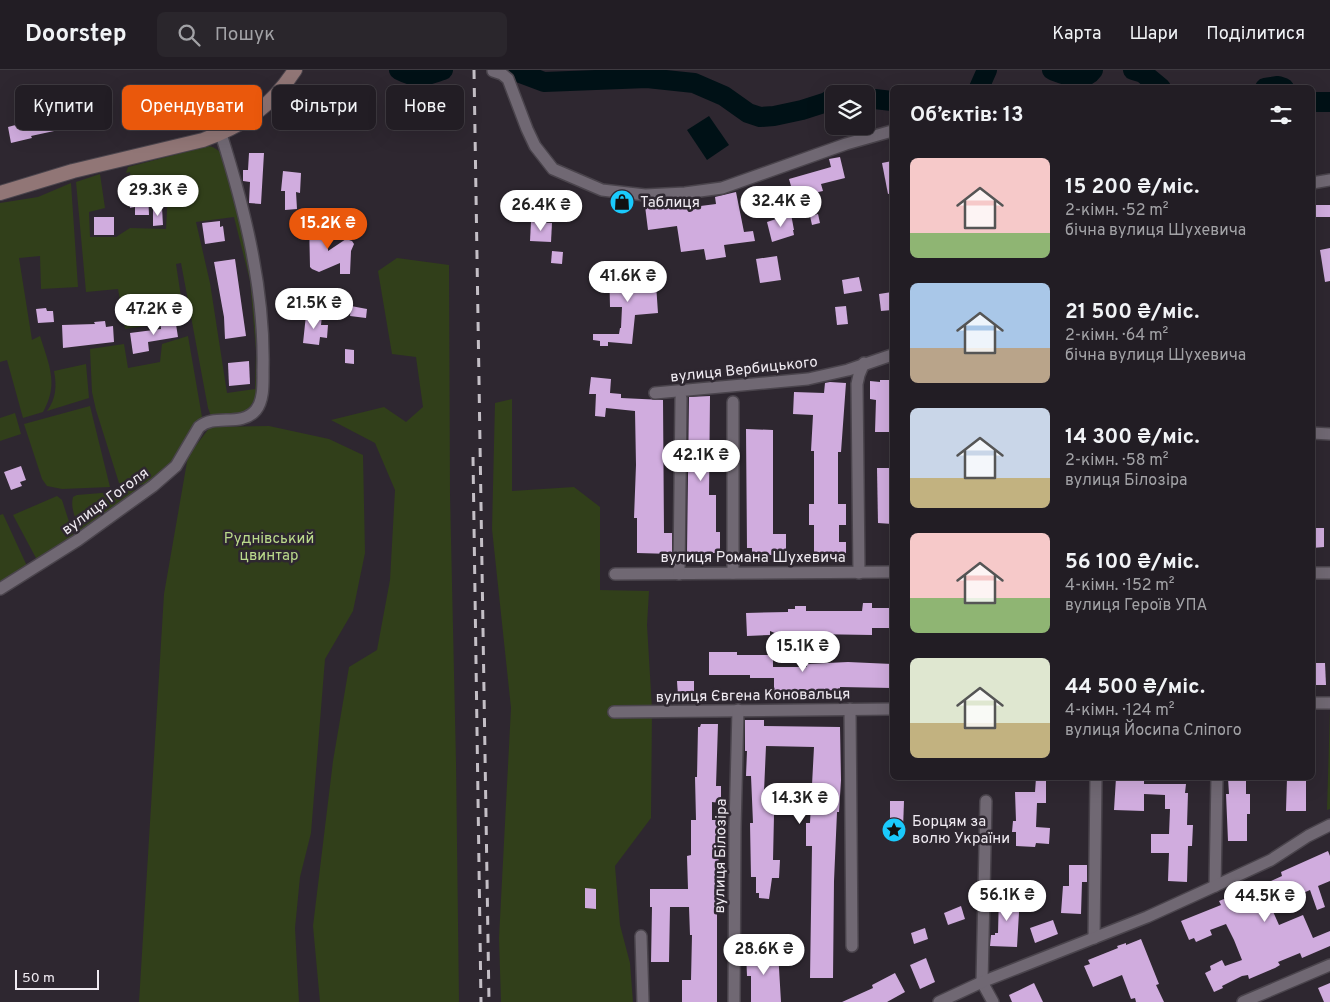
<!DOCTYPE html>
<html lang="uk">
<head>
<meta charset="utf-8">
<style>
  body { margin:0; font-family:Overpass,sans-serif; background:#2a262c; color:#f1f3f6; height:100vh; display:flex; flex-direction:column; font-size:19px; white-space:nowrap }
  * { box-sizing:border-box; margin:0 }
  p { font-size:16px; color:#a2a2a6 }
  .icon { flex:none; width:28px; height:28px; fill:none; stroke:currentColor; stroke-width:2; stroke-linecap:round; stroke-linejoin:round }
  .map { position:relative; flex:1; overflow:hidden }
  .panel { position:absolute; left:890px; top:15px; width:425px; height:695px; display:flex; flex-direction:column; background:#221d24; border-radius:8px; box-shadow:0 5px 20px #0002,0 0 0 1px #3f3b41 }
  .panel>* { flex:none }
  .banner { position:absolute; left:15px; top:15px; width:475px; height:45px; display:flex; gap:10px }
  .fabs { position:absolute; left:825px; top:15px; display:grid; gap:10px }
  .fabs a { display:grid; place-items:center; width:50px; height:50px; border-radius:8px; background:#221d24; box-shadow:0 5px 20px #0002,0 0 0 1px #3f3b41; font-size:25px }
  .scale { position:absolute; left:15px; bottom:12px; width:84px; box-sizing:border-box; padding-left:5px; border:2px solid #f0ebf2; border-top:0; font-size:14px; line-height:18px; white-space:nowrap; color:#f0ebf2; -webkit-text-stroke:4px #2e2730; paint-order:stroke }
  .price { position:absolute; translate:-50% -42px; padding:0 11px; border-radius:18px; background:#fff; color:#222; font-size:16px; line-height:32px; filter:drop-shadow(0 1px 2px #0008) }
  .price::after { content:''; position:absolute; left:50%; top:30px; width:15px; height:11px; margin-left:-8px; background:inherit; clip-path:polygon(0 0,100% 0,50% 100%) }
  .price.active { background:#ea580c; color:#fff }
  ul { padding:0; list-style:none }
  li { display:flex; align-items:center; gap:15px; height:125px; padding:0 20px }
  li span { display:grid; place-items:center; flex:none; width:140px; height:100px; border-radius:8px; color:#555 }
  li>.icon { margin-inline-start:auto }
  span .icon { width:60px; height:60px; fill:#fffc; stroke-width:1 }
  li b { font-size:21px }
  h2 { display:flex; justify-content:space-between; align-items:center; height:60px; padding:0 20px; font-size:21px }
  .pill { padding:0 18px; border-radius:8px; background:#221d24; box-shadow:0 5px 20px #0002,0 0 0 1px #3f3b41; font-size:18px; line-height:45px }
  .pill.active { background:#ea580c; color:#fff }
  header { display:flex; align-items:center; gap:30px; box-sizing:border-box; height:70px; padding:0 25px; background:#221d24; border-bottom:1px solid #3f3b41 }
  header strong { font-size:24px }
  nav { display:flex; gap:28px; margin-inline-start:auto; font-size:18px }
  .search { width:350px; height:45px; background:#2a262c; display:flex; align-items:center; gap:12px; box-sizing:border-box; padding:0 18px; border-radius:8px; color:#a2a2a6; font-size:19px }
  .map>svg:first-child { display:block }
  .green { fill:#313f1a; fill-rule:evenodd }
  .water { fill:#001116 }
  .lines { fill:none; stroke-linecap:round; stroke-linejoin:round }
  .river { stroke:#001116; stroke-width:20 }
  .building { fill:#d0acde }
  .minor-casing { stroke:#4a444c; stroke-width:14 }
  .secondary-casing { stroke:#4a444c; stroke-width:16 }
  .minor { stroke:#706873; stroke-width:11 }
  .secondary { stroke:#917676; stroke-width:14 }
  .rail { stroke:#c4bfc6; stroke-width:3; stroke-dasharray:9 9; stroke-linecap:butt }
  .labels { text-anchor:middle; stroke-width:5; stroke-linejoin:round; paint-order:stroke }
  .poi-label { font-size:15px; fill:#f0ebf2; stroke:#2e2730; text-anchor:start }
  .street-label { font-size:15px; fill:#f0ebf2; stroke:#2e2730 }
  .park-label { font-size:15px; fill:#bada8b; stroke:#2e2730 }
</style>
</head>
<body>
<header>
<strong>Doorstep</strong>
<div class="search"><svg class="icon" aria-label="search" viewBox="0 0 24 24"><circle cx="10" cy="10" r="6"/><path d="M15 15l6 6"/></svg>Пошук</div>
<nav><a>Карта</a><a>Шари</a><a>Поділитися</a></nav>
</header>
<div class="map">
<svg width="1330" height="932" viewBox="0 0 1330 932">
  <rect width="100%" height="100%" fill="#2e2730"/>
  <g class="green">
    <path d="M209 76C221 79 224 87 228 97L256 220 260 306 256 327 248 340 236 347 211 346 208 338 181 193 176 194 183 240 157 244 153 255 125 259 118 219 86 222 76 112 100 104 105 138 89 142 90 167H116L130 158 166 159 168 121 163 118H132L130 102 126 103 128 97ZM234 147 250 211 256 281 255 319 227 323 210 213 196 152Z"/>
    <path d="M71 113 78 217 41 219 40 186 19 188 32 270 40 266C49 295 59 314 43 342L23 348 7 290 0 292V133L38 127Z"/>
    <polygon points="397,188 449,195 450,424 456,692 459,932 320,932 313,856 333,691 349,597 377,580 390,510 395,420 375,373 331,350 384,337 406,352 423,337 416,287 392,284 378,201"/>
    <path d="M188 266 202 347C187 375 159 428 119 413L96 340 92 322 90 279 124 274 128 298 160 292 162 274Z"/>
    <path d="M86 294 89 328 47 341C56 329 57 316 54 301Z"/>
    <polygon points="512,329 512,421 574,417 600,437 600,520 649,521 647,555 652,639 651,748 615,796 620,855 630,893 633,932 501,932 499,868 511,638 492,459 495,333"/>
    <polygon points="90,336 110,417 62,419 47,416 42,409 24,354"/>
    <polygon points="15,343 21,364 0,371 0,348"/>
    <polygon points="269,356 329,369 363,385 365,483 353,541 325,589 311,763 300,807 295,858 299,932 139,932 164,524 188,386 210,357"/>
    <path d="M138 420 82 462 80 460C76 449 70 439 73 427L77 425Z"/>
    <polygon points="57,426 62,430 74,467 37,490 13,445"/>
    <polygon points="3,444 27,496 0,514 0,445"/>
    <polygon points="1330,639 1330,739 1327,740"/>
  </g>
  <polygon class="water" points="709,46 729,75 707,90 687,60"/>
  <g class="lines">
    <g class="river">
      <path d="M399 0C418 10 424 6 443 0"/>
      <polyline points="512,0 544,12 647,8 694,13 724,26 748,43 760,47 774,46 802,40 827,32 834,27"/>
      <path d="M1052 0C1065 5 1084 13 1093 0"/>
      <polyline points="1133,0 1143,3 1161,18"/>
      <polyline points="979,18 987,0"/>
      <polyline points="1265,18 1278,16 1284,18"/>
      <polyline points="866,28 892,31"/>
      <polyline points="1312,32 1330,32"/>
    </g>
  </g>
  <g class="building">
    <polygon points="239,14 244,33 210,42 210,44 158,55 153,34 173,30 175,38 222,28 220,19"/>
    <polygon points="64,42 68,58 31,66 32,68 11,73 8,57"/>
    <polygon points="249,83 264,83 261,134 249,133 250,112 243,111 243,100 248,100"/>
    <polygon points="840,87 845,108 821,114 823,121 800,126 799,122 793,123 789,109 831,97 829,89"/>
    <polygon points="892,91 892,123 888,124 882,93"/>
    <polygon points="283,101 301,103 300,123 296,122 297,139 285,140 285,121 281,121"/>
    <polygon points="130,121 148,121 149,145 135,145 135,137 130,138"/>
    <polygon points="736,122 744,162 753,161 755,171 724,175 726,187 706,190 704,179 681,182 677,156 648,160 645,136 684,132 685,138 716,134 715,127"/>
    <rect x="1313" y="135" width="17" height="12"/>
    <polygon points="153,138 162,138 163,155 153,156"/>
    <polygon points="791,144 794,160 793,160 794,165 772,172 767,152"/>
    <polygon points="818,144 820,153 812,155 810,146"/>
    <rect x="94" y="147" width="20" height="18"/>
    <polygon points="309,150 327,150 328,181 346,169 352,171 354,174 351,181 350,204 340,204 340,193 319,202 312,199 310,197"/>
    <polygon points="220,151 220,157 223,156 225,171 205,174 202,153"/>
    <polygon points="531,152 552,153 551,172 530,171"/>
    <polygon points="1330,178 1330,211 1325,212 1320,180"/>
    <polygon points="552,181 563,182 562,194 551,193"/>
    <polygon points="777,186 781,210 760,213 756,189"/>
    <polygon points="235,189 246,266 225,269 224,247 214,192"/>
    <polygon points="609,193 630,193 631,216 656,214 658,243 635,245 632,274 608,272 608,276 600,276 600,271 593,270 593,264 619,264 620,258 621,258 622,237 610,237"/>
    <polygon points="859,207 862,221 844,224 842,210"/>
    <polygon points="892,222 892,240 881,241 879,224"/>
    <polygon points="351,236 367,239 366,248 350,246"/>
    <polygon points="846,236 848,254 837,255 835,237"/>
    <polygon points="46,238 47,241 53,241 54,252 38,253 36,239"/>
    <polygon points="306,245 322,246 321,255 328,255 327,268 320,267 319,275 303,273"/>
    <polygon points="175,248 178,267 148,272 149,281 133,284 130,263 161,259 160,250"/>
    <polygon points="105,251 106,257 113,256 114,272 63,278 62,255 95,254 94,252"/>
    <polygon points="345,279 354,280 354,294 345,293"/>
    <polygon points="249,291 250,314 229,316 228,293"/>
    <polygon points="591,307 611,309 610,323 621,324 621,328 663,330 664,463 672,463 672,484 637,483 637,448 634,448 636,395 635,341 606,338 605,347 595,346 596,324 589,324"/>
    <polygon points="880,310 892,310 892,362 875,362 876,330 870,329 870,311 880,312"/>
    <polygon points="830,312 846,313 841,382 838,382 838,434 846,434 846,455 839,455 839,472 846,472 846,486 814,486 814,455 809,455 809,434 814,434 814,381 811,381 813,345 793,344 794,322 824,323 825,313"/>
    <polygon points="710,326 709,425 716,425 716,462 720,462 720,483 687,483 689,327"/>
    <polygon points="746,359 773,360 773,464 786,464 786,485 752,485 752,478 747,478"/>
    <polygon points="21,396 26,410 20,412 22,416 11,420 4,402"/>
    <polygon points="877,398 892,398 892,454 878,453"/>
    <polygon points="1312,458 1324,458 1324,477 1312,478"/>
    <polygon points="863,533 872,533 872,538 892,538 892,558 872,558 872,565 810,564 797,569 789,569 770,561 770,565 747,566 746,543 788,542 788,539 795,539 795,536 806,536 806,541 862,541"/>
    <polygon points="709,582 737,582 737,585 773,585 773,597 807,597 807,594 848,592 892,594 892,618 840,617 840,620 774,622 774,608 750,608 750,605 709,605"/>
    <polygon points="1312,593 1325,593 1326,615 1312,615"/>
    <polygon points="677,611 694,611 694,626 678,626"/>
    <polygon points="745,650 764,650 764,656 840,657 841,710 839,742 837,742 834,811 833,908 810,908 812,776 806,776 806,753 810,753 814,677 766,676 764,722 780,721 781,745 774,745 773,790 780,790 779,808 772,808 769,829 759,828 759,823 756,823 756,807 751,807 750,753 753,753 751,706 746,706 747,681 745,681"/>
    <polygon points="701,654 718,654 716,716 721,716 721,733 712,732 712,750 720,750 717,837 717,932 682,932 682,910 691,910 692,865 690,865 689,837 670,837 669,892 651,892 652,837 650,837 650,819 688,819 687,786 691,785 691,750 696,750 695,707 697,707 698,657 700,657"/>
    <polygon points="1036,708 1046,708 1046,733 1037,733 1036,757 1050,758 1049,774 1036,773 1035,777 1016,776 1016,762 1012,762 1013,751 1016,751 1015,722 1035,722"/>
    <polygon points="1116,708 1144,708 1144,714 1186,714 1185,723 1188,723 1187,755 1193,755 1192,776 1188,776 1187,812 1168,811 1169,783 1151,783 1151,764 1169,764 1170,739 1165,739 1165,725 1144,724 1144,741 1114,740"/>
    <polygon points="1228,708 1246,708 1246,724 1250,724 1250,744 1247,744 1247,771 1228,771 1226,724 1229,724"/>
    <polygon points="1287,708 1306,708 1306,741 1286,741"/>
    <polygon points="890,731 904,731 903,759 890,759"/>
    <polygon points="1328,781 1330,786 1330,811 1318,816 1325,837 1317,840 1310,820 1271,837 1279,855 1303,845 1313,868 1330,861 1330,876 1302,888 1300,883 1278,892 1280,895 1275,898 1249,909 1248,905 1242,906 1222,916 1223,918 1214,922 1205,903 1211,900 1210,896 1222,890 1225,896 1242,890 1234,870 1226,854 1210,860 1212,865 1196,872 1194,868 1189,870 1181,851 1221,835 1219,831 1229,827 1230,829 1271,811 1282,806 1281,802"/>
    <polygon points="1069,795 1087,795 1087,812 1082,812 1081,844 1061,843 1063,816 1069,816"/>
    <polygon points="585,818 596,819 596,839 585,838"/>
    <polygon points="999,825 1020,825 1017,877 990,876 991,865 995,865 995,863 998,863"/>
    <polygon points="961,836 965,849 948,855 944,843"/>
    <polygon points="1053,850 1058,864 1035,873 1030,858"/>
    <polygon points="925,858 928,869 914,874 911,863"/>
    <polygon points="1141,869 1159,914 1156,915 1164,932 1136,932 1135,928 1131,929 1122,905 1093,917 1084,896 1090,894 1088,890 1118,878 1117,876 1126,873 1126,875"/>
    <polygon points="778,881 781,932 751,932 751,906 747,906 746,882"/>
    <polygon points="926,888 935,912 920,919 910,895"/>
    <polygon points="895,903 905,922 887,932 842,932 873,918 872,915"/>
    <polygon points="1034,913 1043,932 1012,932 1009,925"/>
    <polygon points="1330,913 1330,932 1324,932 1318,918"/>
  </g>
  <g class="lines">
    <defs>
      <g id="minor">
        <polyline points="493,1 502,4 508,9 527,59 535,76 553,99 602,120 645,125 685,123 722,118 846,74 892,61"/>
        <polyline points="1312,113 1330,110"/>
        <polyline points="655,323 808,309 848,300 892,285"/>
        <polyline points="1312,363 1330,364"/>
        <polyline points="733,503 733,332"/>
        <polyline points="859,503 857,314 859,305 864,293"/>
        <polyline points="1312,503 1330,503"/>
        <polyline points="615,504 892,502"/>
        <polyline points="679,504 681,328"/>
        <path d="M0 519 78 470 153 416 176 396 199 357C215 343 241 358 256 340 264 330 263 313 263 300 265 220 245 140 221 64"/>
        <polyline points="1312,633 1330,633"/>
        <polyline points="850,639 852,876"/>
        <polyline points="614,642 892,639"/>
        <polyline points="986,731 982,912 993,932"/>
        <polyline points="1215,816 1217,708"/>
        <polyline points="641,866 643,932"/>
        <polyline points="1094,868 1096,708"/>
        <polyline points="734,932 735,758 738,640"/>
        <polyline points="939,932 982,912 1147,847 1215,816 1271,790 1308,766 1330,755"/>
        <polyline points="1243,932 1330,895"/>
      </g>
      <path id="secondary" d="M0 123 73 101 203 70C244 55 271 37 295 0"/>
    </defs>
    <use href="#minor" class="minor-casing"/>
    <use href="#secondary" class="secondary-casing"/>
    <use href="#minor" class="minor"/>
    <use href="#secondary" class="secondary"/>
    <g class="rail">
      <polyline points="474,0 489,932"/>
      <polyline points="473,387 481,932"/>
    </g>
  </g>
  <defs>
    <symbol id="shop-disc" viewBox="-11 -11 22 22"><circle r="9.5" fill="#1acafc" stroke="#2e2730"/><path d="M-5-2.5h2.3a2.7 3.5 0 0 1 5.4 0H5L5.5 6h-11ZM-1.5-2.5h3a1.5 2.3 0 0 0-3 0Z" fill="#111"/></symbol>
    <symbol id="sight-disc" viewBox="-11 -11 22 22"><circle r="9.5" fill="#1acafc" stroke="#2e2730"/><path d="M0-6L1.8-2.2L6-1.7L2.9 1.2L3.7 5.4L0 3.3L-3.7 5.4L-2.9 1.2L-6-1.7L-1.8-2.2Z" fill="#111"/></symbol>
  </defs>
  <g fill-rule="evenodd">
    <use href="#shop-disc" x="608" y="118" width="28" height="28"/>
    <use href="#sight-disc" x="880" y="746" width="28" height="28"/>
  </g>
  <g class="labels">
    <g class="poi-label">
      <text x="640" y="137">Таблиця</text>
      <text x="912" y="756">Борцям за<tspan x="912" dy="17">волю України</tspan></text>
    </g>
    <g class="street-label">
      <text transform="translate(744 299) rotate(-6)" y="5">вулиця Вербицького</text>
      <text transform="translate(105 431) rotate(-36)" y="5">вулиця Гоголя</text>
      <text x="753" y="492">вулиця Романа Шухевича</text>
      <text transform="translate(753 625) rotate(-1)" y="5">вулиця Євгена Коновальця</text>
      <text transform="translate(720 786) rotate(-89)" y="5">вулиця Білозіра</text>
    </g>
    <g class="park-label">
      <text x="269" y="473">Руднівський<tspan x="269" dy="17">цвинтар</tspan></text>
    </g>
  </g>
</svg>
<div class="fabs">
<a><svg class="icon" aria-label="layers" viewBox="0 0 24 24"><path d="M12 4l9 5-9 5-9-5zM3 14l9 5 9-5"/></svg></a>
</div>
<div class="scale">50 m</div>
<b class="price" style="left:158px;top:147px">29.3K ₴</b>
<b class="price" style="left:781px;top:158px">32.4K ₴</b>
<b class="price" style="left:541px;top:162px">26.4K ₴</b>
<b class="price active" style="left:328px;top:180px">15.2K ₴</b>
<b class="price" style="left:628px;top:233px">41.6K ₴</b>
<b class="price" style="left:314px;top:260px">21.5K ₴</b>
<b class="price" style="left:154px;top:266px">47.2K ₴</b>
<b class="price" style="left:701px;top:412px">42.1K ₴</b>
<b class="price" style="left:803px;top:603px">15.1K ₴</b>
<b class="price" style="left:800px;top:755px">14.3K ₴</b>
<b class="price" style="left:1007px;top:852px">56.1K ₴</b>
<b class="price" style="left:1265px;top:853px">44.5K ₴</b>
<b class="price" style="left:764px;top:906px">28.6K ₴</b>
<div class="banner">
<a class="pill">Купити</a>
<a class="pill active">Орендувати</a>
<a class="pill">Фільтри</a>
<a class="pill">Нове</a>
</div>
<section class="panel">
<h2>Об’єктів: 13<svg class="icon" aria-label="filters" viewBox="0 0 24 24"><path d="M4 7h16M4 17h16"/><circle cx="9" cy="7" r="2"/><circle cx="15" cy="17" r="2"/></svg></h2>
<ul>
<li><span style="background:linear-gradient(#f6c9c9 75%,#8fb573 0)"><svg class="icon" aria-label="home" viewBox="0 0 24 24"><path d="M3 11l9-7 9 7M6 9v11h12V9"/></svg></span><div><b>15 200 ₴/міс.</b><p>2-кімн. · 52 m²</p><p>бічна вулиця Шухевича</p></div></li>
<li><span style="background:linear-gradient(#a9c7e8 65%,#b9a48a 0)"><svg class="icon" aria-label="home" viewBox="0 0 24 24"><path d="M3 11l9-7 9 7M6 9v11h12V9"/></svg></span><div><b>21 500 ₴/міс.</b><p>2-кімн. · 64 m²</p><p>бічна вулиця Шухевича</p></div></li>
<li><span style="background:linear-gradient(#c9d6e8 70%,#c2b280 0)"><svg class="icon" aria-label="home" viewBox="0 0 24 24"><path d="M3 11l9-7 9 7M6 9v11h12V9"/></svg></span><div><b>14 300 ₴/міс.</b><p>2-кімн. · 58 m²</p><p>вулиця Білозіра</p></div></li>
<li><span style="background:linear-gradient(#f6c9c9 65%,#8fb573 0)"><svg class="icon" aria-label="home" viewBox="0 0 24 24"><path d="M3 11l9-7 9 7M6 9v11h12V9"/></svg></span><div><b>56 100 ₴/міс.</b><p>4-кімн. · 152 m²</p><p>вулиця Героїв УПА</p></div></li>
<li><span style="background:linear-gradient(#dfe7d0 65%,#c2b280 0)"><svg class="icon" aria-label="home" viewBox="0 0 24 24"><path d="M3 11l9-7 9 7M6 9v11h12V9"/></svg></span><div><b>44 500 ₴/міс.</b><p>4-кімн. · 124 m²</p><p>вулиця Йосипа Сліпого</p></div></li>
</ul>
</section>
</div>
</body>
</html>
